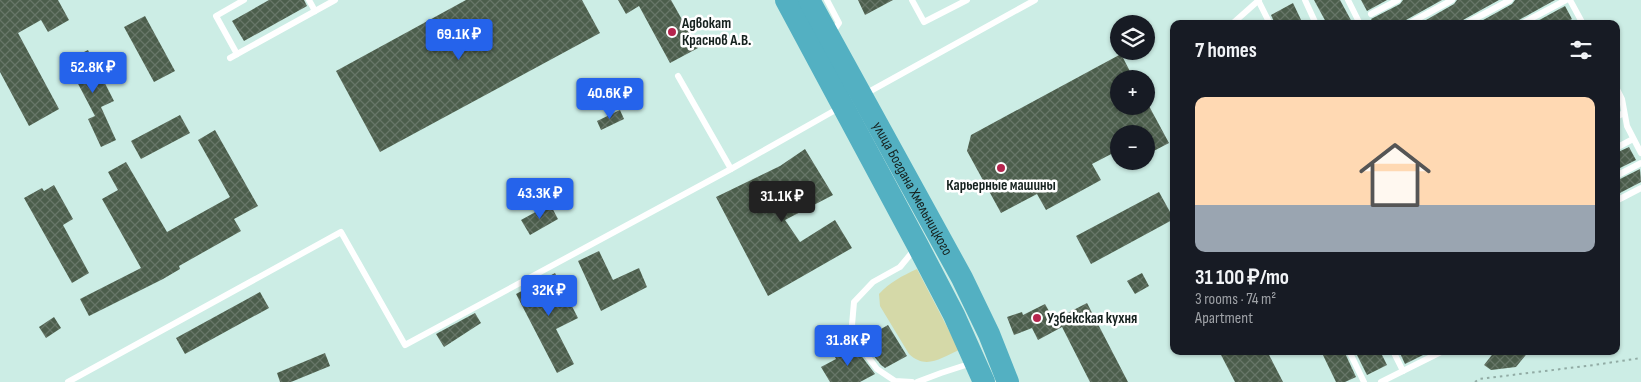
<!DOCTYPE html>
<html lang="en">
<head>
<meta charset="utf-8">
<style>
  body { margin:0; font-family:"Sofia Sans Condensed",sans-serif; background:#20242c; color:#f1f3f6; height:100vh; display:flex; flex-direction:column; font-size:19px; white-space:nowrap }
  * { box-sizing:border-box; margin:0 }
  p { font-size:16px; color:#9ea1a6 }
  .icon { flex:none; width:28px; height:28px; fill:none; stroke:currentColor; stroke-width:2; stroke-linecap:round; stroke-linejoin:round }
  .map { position:relative; flex:1; overflow:hidden }
  .drawer { position:absolute; left:1170px; top:20px; width:450px; height:335px; display:flex; flex-direction:column; background:#171b24; border-radius:10px; box-shadow:0 1px 4px #0004 }
  .drawer>* { flex:none }
  .tools { position:absolute; left:1110px; top:15px; display:grid; gap:10px }
  .tools a { display:grid; place-items:center; width:45px; height:45px; border-radius:50%; background:#171b24; box-shadow:0 1px 4px #0004; font-size:25px }
  .price { position:absolute; translate:-50% -42px; padding:0 11px; border-radius:5px; background:#2563eb; color:#fff; font-size:16px; line-height:32px; filter:drop-shadow(0 1px 2px #0008) }
  .price::after { content:''; position:absolute; left:50%; top:30px; width:15px; height:11px; margin-left:-8px; background:inherit; clip-path:polygon(0 0,100% 0,50% 100%) }
  .price.selected { background:#222; color:#fff }
  ul { padding:0; list-style:none }
  li { display:grid; align-content:center; gap:10px; height:265px; padding:0 25px }
  li span { display:grid; place-items:center; height:155px; border-radius:10px; color:#555 }
  li>.icon { margin-inline-start:auto }
  span .icon { width:90px; height:90px; fill:#fffc; stroke-width:1 }
  li b { font-size:21px }
  h2 { display:flex; justify-content:space-between; align-items:center; height:60px; padding:0 25px; font-size:21px }
  .map>svg:first-child { display:block }
  .green { fill:#d5d9a8 }
  .building { fill:url(#building-cross-hatch) }
  .lines { fill:none; stroke-linecap:round; stroke-linejoin:round }
  .path { stroke:#91aba4; stroke-width:2; stroke-dasharray:2.5 4; stroke-linecap:butt }
  .lane { stroke:#fff; stroke-width:6 }
  .highway { stroke:#53b0c2; stroke-width:22 }
  .poi-dot { fill:#b6254e; stroke:#fff; stroke-width:2 }
  .labels { text-anchor:middle; stroke-width:5; stroke-linejoin:round; paint-order:stroke }
  .poi-label { font-size:15px; font-weight:bold; fill:#16221f; stroke:#fff; text-anchor:start }
  .street-label { font-size:15px; fill:#16221f; stroke:#fff }
</style>
</head>
<body>
<div class="map">
<svg width="1641" height="382" viewBox="0 0 1641 382">
  <defs>
    <pattern id="building-cross-hatch" width="8" height="8" patternUnits="userSpaceOnUse" patternTransform="scale(1.25)"><rect width="8" height="8" fill="#4c5e4c"/><path d="M0 0l8 8M0 8l8-8" fill="none" stroke="#677668"/></pattern>
  </defs>
  <rect width="100%" height="100%" fill="#ccede5"/>
  <path class="green" d="M917 269 959 350C941 358 926 370 909 354L880 306 879 294C890 282 902 276 917 269Z"/>
  <g class="building">
    <polygon points="0,0 58,0 69,20 48,32 41,20 18,33 59,109 29,126 0,72"/>
    <polygon points="269,0 304,0 307,6 244,41 232,21"/>
    <polygon points="466,0 582,0 600,33 380,152 336,71"/>
    <polygon points="618,0 671,0 698,48 670,63 639,6 626,14"/>
    <polygon points="858,0 893,0 865,15"/>
    <polygon points="1314,0 1340,0 1353,24 1327,24"/>
    <polygon points="1361,0 1387,0 1367,11"/>
    <polygon points="1403,0 1442,0 1406,20 1403,24 1374,24 1371,19 1400,4"/>
    <polygon points="1457,0 1499,0 1463,20 1460,24 1419,24 1454,4"/>
    <polygon points="1515,0 1555,0 1519,20 1516,24 1476,24 1512,4"/>
    <polygon points="1293,3 1303,24 1275,24 1271,15"/>
    <polygon points="1565,6 1572,19 1564,24 1532,24"/>
    <polygon points="145,16 175,71 154,82 124,27"/>
    <polygon points="88,50 114,101 101,107 116,140 101,147 88,119 95,116 66,61"/>
    <polygon points="1121,54 1134,79 1119,79 1119,106 1149,106 1169,143 1146,155 1146,134 1119,134 1119,150 1092,164 1101,180 1046,210 1037,194 1001,213 967,151 971,135"/>
    <polygon points="620,110 624,119 601,130 597,121"/>
    <polygon points="180,115 190,133 141,159 131,141"/>
    <polygon points="215,130 258,206 234,219 241,231 179,266 180,269 163,279 89,316 80,299 141,268 102,199 118,190 108,172 126,162 167,232 230,197 198,140"/>
    <polygon points="1629,147 1636,160 1616,170 1616,153"/>
    <polygon points="805,149 833,195 785,220 800,242 835,220 852,248 768,296 716,197 780,166"/>
    <polygon points="1640,169 1641,182 1616,195 1616,181"/>
    <polygon points="54,185 73,219 63,225 89,273 72,283 24,198 42,188 44,191"/>
    <polygon points="1159,192 1174,219 1091,264 1076,236"/>
    <polygon points="550,204 558,219 530,235 521,220"/>
    <polygon points="599,251 613,280 639,268 647,287 601,311 578,261"/>
    <polygon points="555,273 578,318 556,329 574,364 557,373 516,294"/>
    <polygon points="1142,273 1149,286 1135,294 1127,281"/>
    <polygon points="260,292 269,308 185,354 176,338"/>
    <polygon points="1087,303 1128,382 1090,382 1062,327 1038,340 1032,328 1014,335 1007,317 1022,312 1023,315 1045,304 1054,320"/>
    <polygon points="475,313 481,323 444,347 436,334"/>
    <polygon points="54,317 61,328 46,338 39,327"/>
    <polygon points="888,325 907,356 885,368 881,365 865,345 863,339"/>
    <polygon points="854,344 857,350 875,374 860,382 830,382 821,367 836,359 834,355"/>
    <polygon points="1219,351 1267,351 1283,382 1235,382"/>
    <polygon points="1321,351 1344,351 1356,377 1345,382 1336,382"/>
    <polygon points="1355,351 1380,351 1387,365 1367,375"/>
    <polygon points="1399,351 1431,351 1405,364"/>
    <polygon points="1495,351 1529,351 1516,367 1491,370 1484,365"/>
    <polygon points="325,353 330,366 291,382 280,382 277,373"/>
  </g>
  <g class="lines">
    <polyline class="path" points="1475,382 1479,379 1594,365 1641,358"/>
    <g class="lane">
      <polyline points="309,0 315,11"/>
      <polyline points="827,0 839,23 832,33"/>
      <polyline points="912,0 924,22 967,0"/>
      <polyline points="1258,0 1270,24"/>
      <polyline points="1305,0 1316,24"/>
      <polyline points="1348,0 1360,24"/>
      <polyline points="1570,0 1583,24"/>
      <polyline points="1371,14 1398,0"/>
      <polyline points="1232,24 1259,0"/>
      <polyline points="1408,24 1452,0"/>
      <polyline points="1465,24 1510,0"/>
      <polyline points="1521,24 1566,0"/>
      <polyline points="237,54 216,16 244,0"/>
      <polyline points="230,58 335,0"/>
      <polyline points="678,76 731,169"/>
      <polyline points="1616,87 1622,99 1627,126 1641,153"/>
      <polyline points="865,94 1035,0"/>
      <polyline points="1616,117 1624,113"/>
      <polyline points="1616,148 1633,139"/>
      <polyline points="1616,176 1641,163"/>
      <polyline points="1616,201 1641,188"/>
      <polyline points="1349,351 1364,382"/>
      <polyline points="1393,351 1403,371"/>
      <polyline points="68,382 341,232 405,345 731,169 839,108"/>
      <polyline points="912,382 895,381 877,369 861,347 852,325 854,302 873,282 900,267 914,250"/>
      <polyline points="917,382 941,373 972,363"/>
      <polyline points="1381,382 1443,351"/>
    </g>
    <g class="highway">
      <polyline points="786,0 918,246 954,315 984,382"/>
      <path id="s1" d="M809 0 962 278 989 334 1008 382"/>
    </g>
  </g>
  <g class="poi-dot">
    <circle cx="672" cy="32" r="5"/>
    <circle cx="1001" cy="168" r="5"/>
    <circle cx="1037" cy="318" r="5"/>
  </g>
  <g class="labels">
    <g class="poi-label">
      <text x="682" y="28">Адвокат<tspan x="682" dy="17">Краснов А.В.</tspan></text>
      <text x="1001" y="190" text-anchor="middle">Карьерные машины</text>
      <text x="1047" y="323">Узбекская кухня</text>
    </g>
    <g class="street-label">
      <text dy="5" stroke="none"><textPath href="#s1" startOffset="215">улица Богдана Хмельницкого</textPath></text>
    </g>
  </g>
</svg>
<div class="tools">
<a><svg class="icon" aria-label="layers" viewBox="0 0 24 24"><path d="M12 4l9 5-9 5-9-5zM3 14l9 5 9-5"/></svg></a>
<a>+</a>
<a>−</a>
</div>
<b class="price" style="left:459px;top:61px">69.1K ₽</b>
<b class="price" style="left:93px;top:94px">52.8K ₽</b>
<b class="price" style="left:610px;top:120px">40.6K ₽</b>
<b class="price" style="left:540px;top:220px">43.3K ₽</b>
<b class="price selected" style="left:782px;top:223px">31.1K ₽</b>
<b class="price" style="left:549px;top:317px">32K ₽</b>
<b class="price" style="left:848px;top:367px">31.8K ₽</b>
<section class="drawer">
<h2>7 homes<svg class="icon" aria-label="filters" viewBox="0 0 24 24"><path d="M4 7h16M4 17h16"/><circle cx="9" cy="7" r="2"/><circle cx="15" cy="17" r="2"/></svg></h2>
<ul>
<li><span style="background:linear-gradient(#ffd9b3 70%,#9aa5b1 0)"><svg class="icon" aria-label="home" viewBox="0 0 24 24"><path d="M3 11l9-7 9 7M6 9v11h12V9"/></svg></span><div><b>31 100 ₽/mo</b><p>3 rooms · 74 m²</p><p>Apartment</p></div></li>
</ul>
</section>
</div>
</body>
</html>
